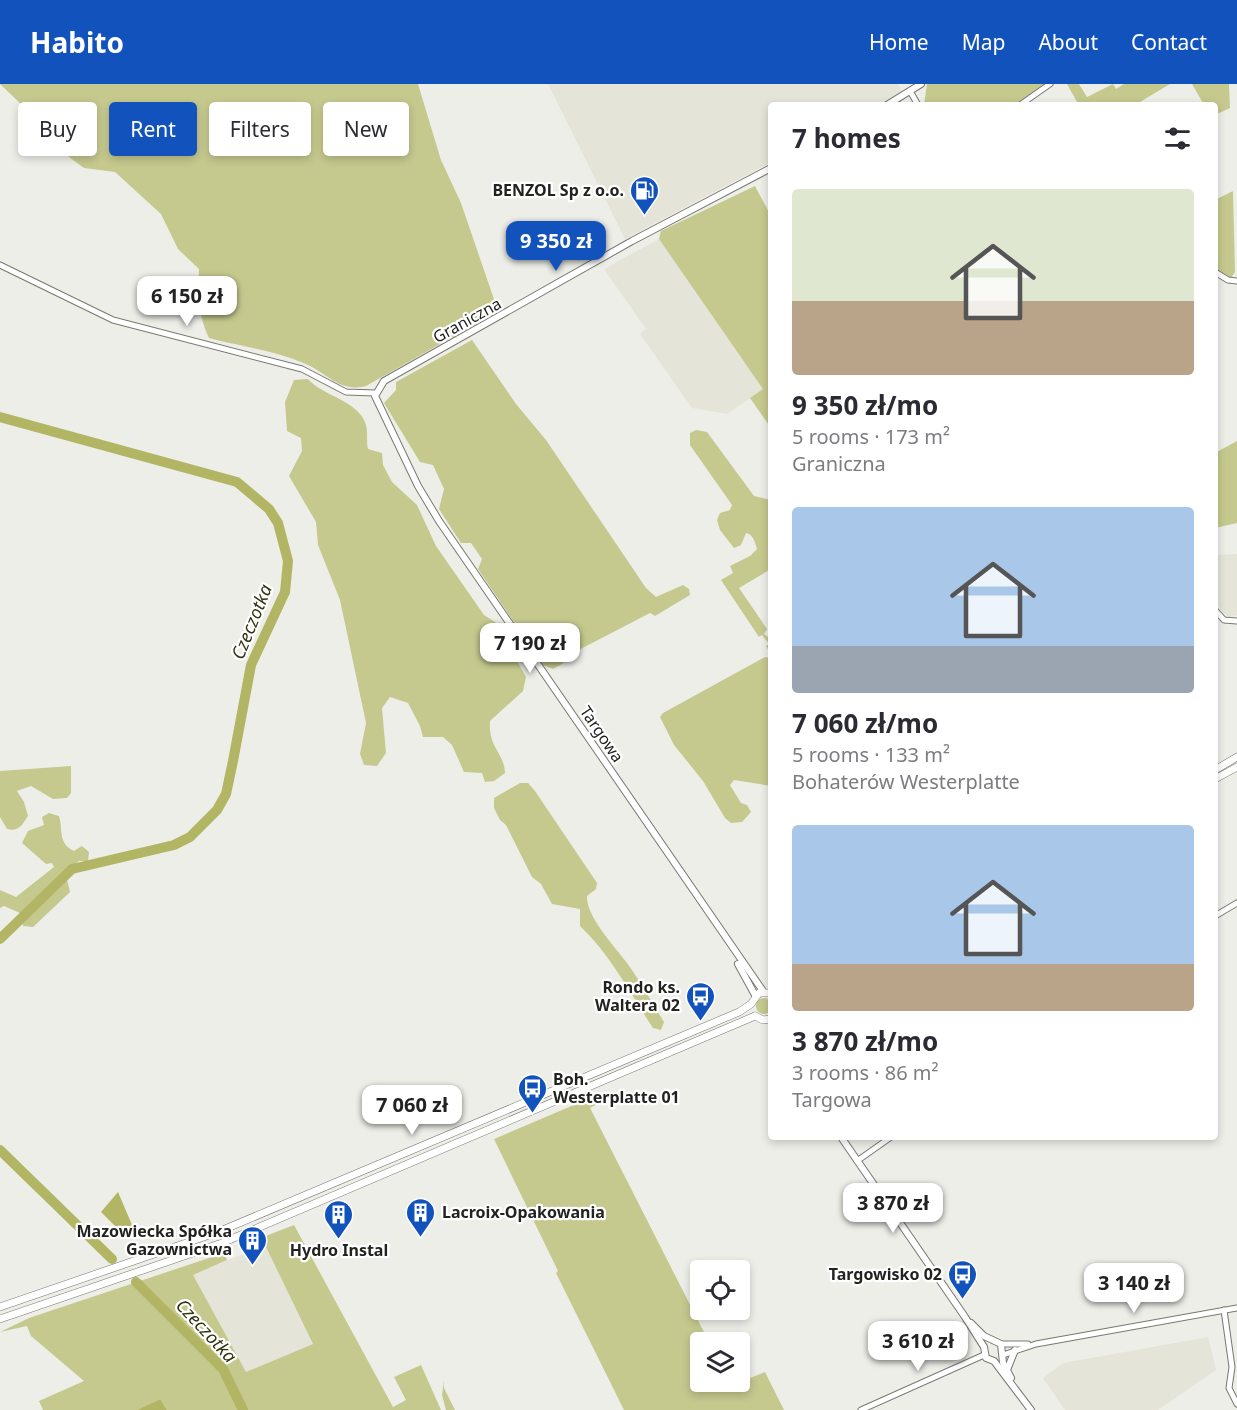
<!DOCTYPE html>
<html lang="en">
<head>
<meta charset="utf-8">
<style>
  body { margin:0; font-family:"Noto Sans",sans-serif; background:#f2f2f3; color:#2b2b33; height:100vh; display:flex; flex-direction:column; font-size:22px; white-space:nowrap }
  * { box-sizing:border-box; margin:0 }
  p { font-size:20px; color:#7c7c81 }
  .icon { flex:none; width:33px; height:33px; fill:none; stroke:currentColor; stroke-width:2; stroke-linecap:round; stroke-linejoin:round }
  .map { position:relative; flex:1; overflow:hidden }
  .side { position:absolute; left:768px; top:18px; width:450px; height:1038px; display:flex; flex-direction:column; background:#fff; border-radius:6px; box-shadow:0 3px 9px #0003 }
  .side>* { flex:none }
  .hud { position:absolute; left:18px; top:18px; width:570px; height:54px; display:flex; gap:12px }
  .tools { position:absolute; left:690px; top:1176px; display:grid; gap:12px }
  .tools a { display:grid; place-items:center; width:60px; height:60px; border-radius:6px; background:#fff; box-shadow:0 3px 9px #0003; font-size:30px }
  .price { position:absolute; translate:-50% -51px; padding:0 14px; border-radius:12px; background:#fff; color:#222; font-size:20px; line-height:39px; filter:drop-shadow(0 2px 3px #0008) }
  .price::after { content:''; position:absolute; left:50%; top:36px; width:18px; height:14px; margin-left:-9px; background:inherit; clip-path:polygon(0 0,100% 0,50% 100%) }
  .price.current { background:#1252bd; color:#fff }
  ul { padding:0; list-style:none }
  li { display:grid; align-content:center; gap:12px; height:318px; padding:0 24px }
  li span { display:grid; place-items:center; height:186px; border-radius:6px; color:#555 }
  li>.icon { margin-inline-start:auto }
  span .icon { width:108px; height:108px; fill:#fffc; stroke-width:1 }
  li b { font-size:26px }
  h2 { display:flex; justify-content:space-between; align-items:center; height:72px; padding:0 24px; font-size:26px }
  .chip { padding:0 21px; border-radius:6px; background:#fff; box-shadow:0 3px 9px #0003; font-size:21px; line-height:54px }
  .chip.current { background:#1252bd; color:#fff }
  header { display:flex; align-items:center; gap:36px; box-sizing:border-box; height:84px; padding:0 30px; background:#1252bd; color:#fff }
  header strong { font-size:28px }
  nav { display:flex; gap:33px; margin-inline-start:auto; font-size:21px }
  .map>svg:first-child { display:block }
  .built { fill:#e4e5d8 }
  .green { fill:#c5c98e }
  .water { fill:#b2b563 }
  .lines { fill:none; stroke-linecap:round; stroke-linejoin:round }
  .river { stroke:#b2b563; stroke-width:10 }
  .minor-casing { stroke:#787873; stroke-width:7 }
  .tertiary-casing { stroke:#787873; stroke-width:8 }
  .secondary-casing { stroke:#787873; stroke-width:8 }
  .minor { stroke:#fff; stroke-width:5 }
  .tertiary { stroke:#fff; stroke-width:6 }
  .secondary { stroke:#fff; stroke-width:7 }
  .labels { text-anchor:middle; stroke-width:4.5; stroke-linejoin:round; paint-order:stroke }
  .poi-label { font-size:16px; font-weight:bold; fill:#222220; stroke:#fff; text-anchor:end }
  .street-label { font-size:16px; fill:#222220; stroke:#fff }
  .water-label { font-size:18px; font-style:italic; fill:#32330f; stroke:#fff }
</style>
</head>
<body>
<header>
<strong>Habito</strong>
<nav><a>Home</a><a>Map</a><a>About</a><a>Contact</a></nav>
</header>
<div class="map">
<svg width="1237" height="1326" viewBox="0 0 1237 1326">
  <rect width="100%" height="100%" fill="#eeeee9"/>
  <g class="built">
    <polygon points="548,0 898,0 902,7 878,21 771,21 771,78 625,155"/>
    <polygon points="659,155 764,305 727,330 692,324 640,250 646,245 604,185"/>
    <polygon points="1237,470 1237,531 1229,533 1223,529 1215,517 1215,471"/>
    <polygon points="265,1161 313,1260 246,1288 192,1191"/>
    <polygon points="1208,1253 1216,1286 1158,1326 1065,1326 1043,1294 1063,1279"/>
  </g>
  <g class="green">
    <path d="M0 0H418L441 76 461 119 498 227 366 302C343 308 331 294 312 283 281 267 242 263 209 254 198 231 198 211 199 185L178 165 161 130 115 88 84 84 69 73 44 42Z"/>
    <polygon points="927,0 1047,0 1017,21 924,21"/>
    <polygon points="1067,0 1079,0 1087,13 1113,0 1116,5 1124,0 1170,0 1135,21 1073,21 1077,18"/>
    <polygon points="1192,0 1229,0 1230,24 1215,31 1215,21 1204,21"/>
    <polygon points="755,102 771,132 771,344 750,314 763,305 659,155 661,147"/>
    <polygon points="1233,107 1235,188 1231,194 1215,185 1215,116"/>
    <polygon points="472,256 516,320 546,356 646,504 656,513 683,501 689,505 690,511 655,532 650,529 571,570 562,580 553,585 543,581 478,485 482,475 471,459 461,459 439,425 444,405 433,381 420,378 384,319 396,306 396,298"/>
    <path d="M308 295C322 312 359 316 366 341 368 348 366 357 368 365L382 369 383 381 392 398 417 421 436 462 484 531 495 538 526 593 523 607 490 637C488 664 504 668 505 689L494 697 485 698 482 689 464 688 452 661 443 653H423L420 642 408 619 390 613 382 624 386 669 377 682 364 681 360 670 366 639 340 516 318 461 316 438 289 392 302 367 301 354 287 347 285 318 294 296Z"/>
    <path d="M696 346 707 348 754 412 771 416V485L739 504 767 545 764 550 771 555V570L766 562 769 560 762 551 759 553 721 496 733 489 730 482 750 472 757 465C755 458 753 450 746 449L741 461 734 464 720 446 717 436 720 429 730 426 732 421 690 361V349Z"/>
    <polygon points="1237,357 1237,439 1215,444 1215,369"/>
    <polygon points="765,573 771,574 771,702 734,696 730,701 741,719 747,721 751,728 742,738 731,739 725,734 703,697 674,661 660,633 663,629"/>
    <path d="M71 682V709L67 714 53 715 31 702 17 707 24 718 28 732C22 741 19 748 7 745L0 733V687Z"/>
    <path d="M520 699H528L535 707 597 799 596 805 587 812C586 835 619 866 632 886 644 903 653 921 664 938L661 946 653 944C630 909 610 870 580 842V825L552 820 541 800 532 793 506 741 500 736 494 724V714Z"/>
    <path d="M49 729 59 732C63 746 58 760 74 767L82 762 89 768 88 777H79L65 787 70 808 33 843 23 842 20 829 4 822 0 824V806L16 813 54 783 52 779 46 780 22 759 28 747 44 741 42 733Z"/>
    <circle cx="764" cy="922" r="8"/>
    <polygon points="595,1012 599,1019 590,1024 709,1258 700,1258 700,1298 740,1298 765,1288 784,1326 624,1326 556,1189 558,1187 494,1055"/>
    <polygon points="294,1141 393,1323 406,1316 394,1293 421,1281 441,1326 167,1326 161,1316 137,1326 43,1326 39,1317 84,1297 31,1252 27,1242 0,1248 29,1234 224,1169 227,1176 193,1191 246,1288 313,1260 265,1161 252,1166 245,1160"/>
    <polygon points="444,1296 444,1304 455,1326 446,1326 442,1311"/>
  </g>
  <g class="water">
    <polygon points="118,1108 135,1148 127,1154 101,1128"/>
    <polygon points="161,1316 167,1326 137,1326 159,1316"/>
  </g>
  <g class="lines">
    <g class="river">
      <polyline points="0,333 237,398 269,425 278,439 288,477 285,508 251,581 233,677 226,710 217,726 190,753 174,761 72,785 0,855"/>
      <polyline points="0,1066 112,1175"/>
      <polyline points="136,1198 223,1285 243,1326"/>
    </g>
    <defs>
      <g id="minor">
        <polyline points="910,7 918,21"/>
        <polyline points="1020,21 1050,0"/>
        <polyline points="0,181 113,236 302,285 346,308 375,309"/>
        <polyline points="1215,188 1228,196 1237,197"/>
        <polyline points="1215,526 1224,536 1237,537"/>
        <polyline points="1215,832 1237,819"/>
        <polyline points="857,1077 891,1053"/>
        <polyline points="1224,1226 1232,1283 1229,1304 1237,1320"/>
        <polyline points="1001,1260 1028,1260"/>
        <polyline points="1003,1271 1036,1260 1237,1224"/>
        <polyline points="861,1326 984,1271"/>
      </g>
      <g id="tertiary">
        <polyline points="887,21 921,0"/>
        <polyline points="738,880 755,911"/>
        <polyline points="763,907 439,437 418,402 375,312 384,297 632,157 771,84"/>
        <polyline points="841,1053 965,1233 984,1263 986,1274 994,1277 1031,1326"/>
        <polyline points="971,1239 984,1252 1001,1260 1003,1279 1011,1294"/>
        <polyline points="1007,1286 1015,1266"/>
      </g>
      <g id="secondary">
        <polyline points="1215,686 1237,673"/>
        <polyline points="1215,695 1237,683"/>
        <polyline points="755,932 763,936 771,935"/>
        <polyline points="0,1223 218,1148 739,928 751,920 759,909 771,909"/>
        <polyline points="0,1235 222,1159 755,932"/>
      </g>
    </defs>
    <use href="#minor" class="minor-casing"/>
    <use href="#tertiary" class="tertiary-casing"/>
    <use href="#secondary" class="secondary-casing"/>
    <use href="#minor" class="minor"/>
    <use href="#tertiary" class="tertiary"/>
    <use href="#secondary" class="secondary"/>
  </g>
  <defs>
    <symbol id="fuel-pin" viewBox="-11 -11 22 30"><path d="M0 17L-7.5 6A9.5 9.5 0 1 1 7.5 6Z" fill="#1252bd" stroke="#fff"/><path d="M-5.5-6h7V0h2V4h1.3V-2.5L3-4.5l.8-.8L6-3V5H2.5V1h-1V6h-7ZM-4.2-4.7v3.2H.2V-4.7Z" fill="#fff"/></symbol>
    <symbol id="bus-pin" viewBox="-11 -11 22 30"><path d="M0 17L-7.5 6A9.5 9.5 0 1 1 7.5 6Z" fill="#1252bd" stroke="#fff"/><path d="M-5-6H5V4H4V6H2V4H-2V6H-4V4H-5ZM-3.5-4V0h7V-4ZM-3.5 1.2v1.5H-2V1.2ZM2 1.2v1.5H3.5V1.2Z" fill="#fff"/></symbol>
    <symbol id="building-pin" viewBox="-11 -11 22 30"><path d="M0 17L-7.5 6A9.5 9.5 0 1 1 7.5 6Z" fill="#1252bd" stroke="#fff"/><path d="M-4-6H4V6H1V3H-1V6H-4ZM-2.5-4.3h1.7v1.8h-1.7ZM.8-4.3h1.7v1.8H.8ZM-2.5-1h1.7V.8h-1.7ZM.8-1h1.7V.8H.8Z" fill="#fff"/></symbol>
  </defs>
  <g fill-rule="evenodd">
    <use href="#fuel-pin" x="628" y="90" width="33" height="45"/>
    <use href="#bus-pin" x="684" y="896" width="33" height="45"/>
    <use href="#bus-pin" x="516" y="988" width="33" height="45"/>
    <use href="#building-pin" x="404" y="1112" width="33" height="45"/>
    <use href="#building-pin" x="322" y="1114" width="33" height="45"/>
    <use href="#building-pin" x="236" y="1140" width="33" height="45"/>
    <use href="#bus-pin" x="946" y="1174" width="33" height="45"/>
  </g>
  <g class="labels">
    <g class="poi-label">
      <text x="624" y="112">BENZOL Sp z o.o.</text>
      <text x="680" y="909">Rondo ks.<tspan x="680" dy="18">Waltera 02</tspan></text>
      <text x="553" y="1001" text-anchor="start">Boh.<tspan x="553" dy="18">Westerplatte 01</tspan></text>
      <text x="442" y="1134" text-anchor="start">Lacroix-Opakowania</text>
      <text x="232" y="1153">Mazowiecka Spółka<tspan x="232" dy="18">Gazownictwa</tspan></text>
      <text x="339" y="1172" text-anchor="middle">Hydro Instal</text>
      <text x="942" y="1196">Targowisko 02</text>
    </g>
    <g class="street-label">
      <text transform="translate(467 236) rotate(-29)" y="6">Graniczna</text>
      <text transform="translate(602 650) rotate(56)" y="6">Targowa</text>
    </g>
    <g class="water-label">
      <text transform="translate(252 538) rotate(-68)" y="6">Czeczotka</text>
      <text transform="translate(206 1247) rotate(47)" y="6">Czeczotka</text>
    </g>
  </g>
</svg>
<div class="tools">
<a><svg class="icon" aria-label="locate" viewBox="0 0 24 24"><circle cx="12" cy="12" r="6"/><path d="M12 2v4M12 18v4M2 12h4M18 12h4"/></svg></a>
<a><svg class="icon" aria-label="layers" viewBox="0 0 24 24"><path d="M12 4l9 5-9 5-9-5zM3 14l9 5 9-5"/></svg></a>
</div>
<b class="price current" style="left:556px;top:188px">9 350 zł</b>
<b class="price" style="left:187px;top:243px">6 150 zł</b>
<b class="price" style="left:530px;top:590px">7 190 zł</b>
<b class="price" style="left:412px;top:1052px">7 060 zł</b>
<b class="price" style="left:893px;top:1150px">3 870 zł</b>
<b class="price" style="left:1134px;top:1230px">3 140 zł</b>
<b class="price" style="left:918px;top:1288px">3 610 zł</b>
<div class="hud">
<a class="chip">Buy</a>
<a class="chip current">Rent</a>
<a class="chip">Filters</a>
<a class="chip">New</a>
</div>
<section class="side">
<h2>7 homes<svg class="icon" aria-label="filters" viewBox="0 0 24 24"><path d="M4 7h16M4 17h16"/><circle cx="9" cy="7" r="2"/><circle cx="15" cy="17" r="2"/></svg></h2>
<ul>
<li><span style="background:linear-gradient(#dfe7d0 60%,#b9a48a 0)"><svg class="icon" aria-label="home" viewBox="0 0 24 24"><path d="M3 11l9-7 9 7M6 9v11h12V9"/></svg></span><div><b>9 350 zł/mo</b><p>5 rooms · 173 m²</p><p>Graniczna</p></div></li>
<li><span style="background:linear-gradient(#a9c7e8 75%,#9aa5b1 0)"><svg class="icon" aria-label="home" viewBox="0 0 24 24"><path d="M3 11l9-7 9 7M6 9v11h12V9"/></svg></span><div><b>7 060 zł/mo</b><p>5 rooms · 133 m²</p><p>Bohaterów Westerplatte</p></div></li>
<li><span style="background:linear-gradient(#a9c7e8 75%,#b9a48a 0)"><svg class="icon" aria-label="home" viewBox="0 0 24 24"><path d="M3 11l9-7 9 7M6 9v11h12V9"/></svg></span><div><b>3 870 zł/mo</b><p>3 rooms · 86 m²</p><p>Targowa</p></div></li>
</ul>
</section>
</div>
</body>
</html>
